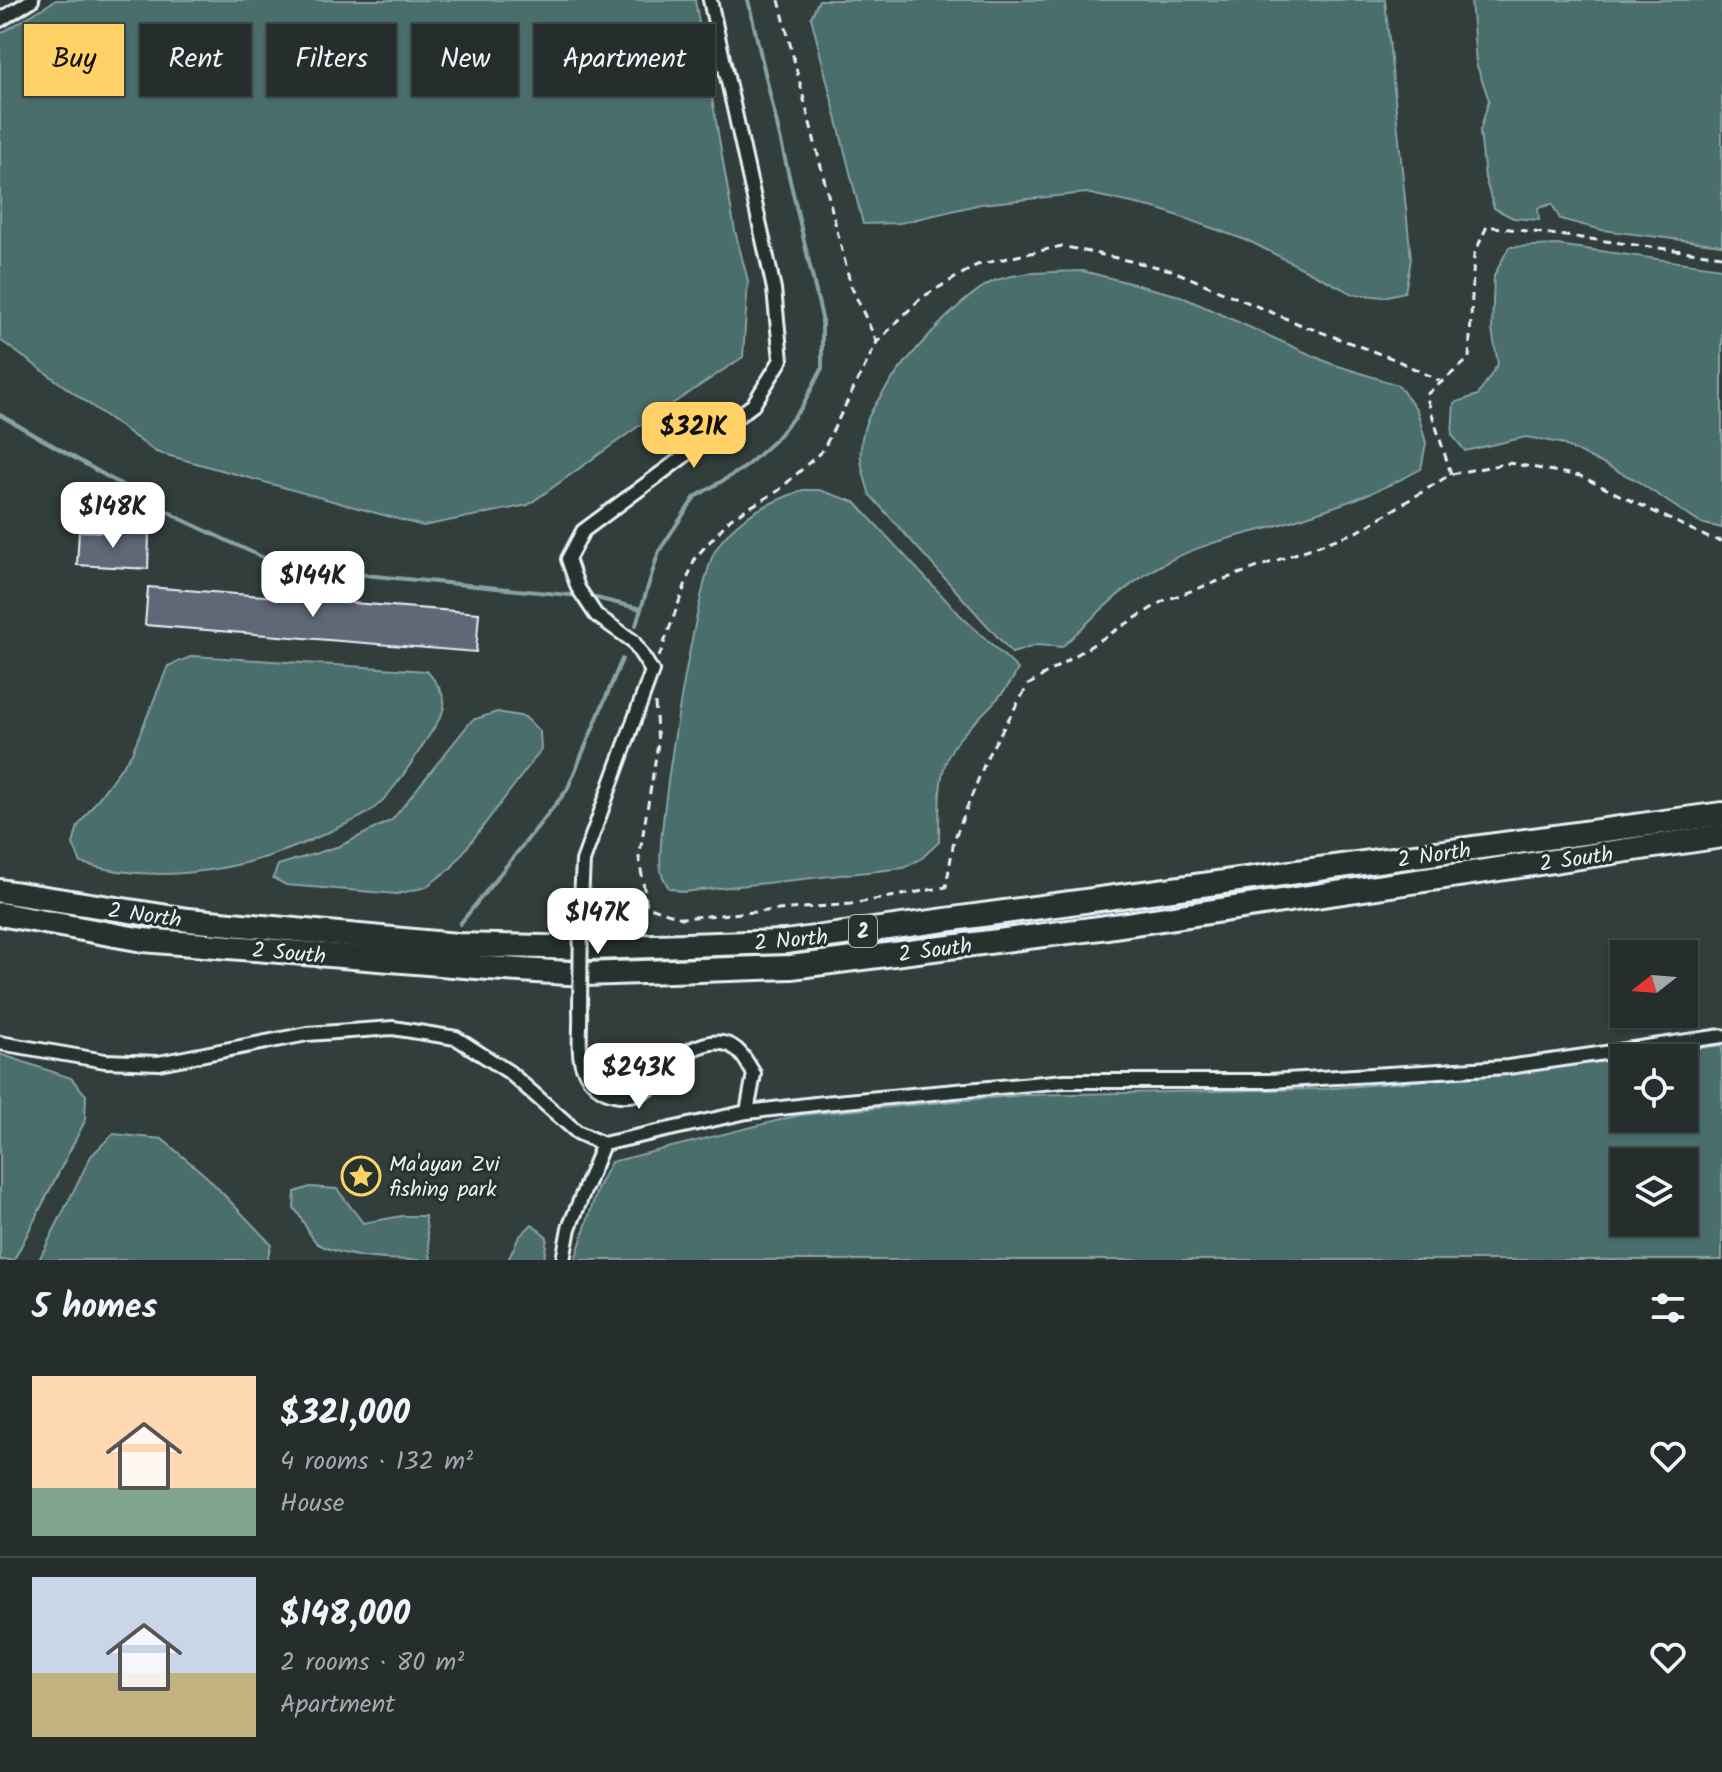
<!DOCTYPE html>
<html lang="en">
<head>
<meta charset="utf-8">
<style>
  body { margin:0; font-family:Kalam,sans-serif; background:#313a39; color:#f1f3f6; height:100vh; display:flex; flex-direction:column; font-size:30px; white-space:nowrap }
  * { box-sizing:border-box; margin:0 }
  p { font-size:26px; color:#a3a8aa }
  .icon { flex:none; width:44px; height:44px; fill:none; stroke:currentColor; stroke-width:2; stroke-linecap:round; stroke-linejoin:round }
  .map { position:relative; height:1260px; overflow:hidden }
  .sheet { display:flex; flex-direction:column; background:#252e2d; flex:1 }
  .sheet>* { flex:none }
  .top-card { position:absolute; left:24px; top:24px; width:800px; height:72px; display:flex; gap:16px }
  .needle { width:52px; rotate:253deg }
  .fabs { position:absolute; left:1610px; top:940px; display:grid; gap:16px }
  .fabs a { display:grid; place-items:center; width:88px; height:88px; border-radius:0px; background:#252e2d; box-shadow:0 2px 6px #0004,0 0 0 2px #424a49; font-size:40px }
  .price { position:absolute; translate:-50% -68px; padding:0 18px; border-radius:16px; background:#fff; color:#222; font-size:26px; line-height:52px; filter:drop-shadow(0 2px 4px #0008) }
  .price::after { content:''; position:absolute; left:50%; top:48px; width:24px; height:18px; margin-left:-12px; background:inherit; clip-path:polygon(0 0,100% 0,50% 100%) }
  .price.on { background:#ffd166; color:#111 }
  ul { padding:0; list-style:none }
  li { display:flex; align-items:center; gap:24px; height:200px; padding:0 32px }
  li+li { border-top:2px solid #424a49 }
  li span { display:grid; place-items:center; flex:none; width:224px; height:160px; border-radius:0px; color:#555 }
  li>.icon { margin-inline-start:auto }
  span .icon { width:96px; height:96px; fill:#fffc; stroke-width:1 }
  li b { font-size:34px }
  h2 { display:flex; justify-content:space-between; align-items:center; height:96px; padding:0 32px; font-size:34px }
  .chip { padding:0 28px; border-radius:0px; background:#252e2d; box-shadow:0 2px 6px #0004,0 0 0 2px #424a49; font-size:28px; line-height:72px }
  .chip.on { background:#ffd166; color:#111 }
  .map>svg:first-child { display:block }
  .water { fill:#496e6c; stroke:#89a2a4; stroke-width:2; fill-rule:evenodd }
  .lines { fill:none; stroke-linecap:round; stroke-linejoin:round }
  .stream { stroke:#89a2a4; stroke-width:4 }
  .building { fill:#5e6876; stroke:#e8f1f8; stroke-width:2 }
  .street-casing { stroke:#e8f1f8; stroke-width:18 }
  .highway-casing { stroke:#e8f1f8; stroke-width:28 }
  .path { stroke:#e8f1f8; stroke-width:3; stroke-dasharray:8 6; stroke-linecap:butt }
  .street { stroke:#26332d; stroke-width:12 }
  .highway { stroke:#26332d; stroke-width:22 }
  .street-bridge-casing { stroke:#e8f1f8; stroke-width:18; stroke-linecap:butt }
  .street-bridge { stroke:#26332d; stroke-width:12 }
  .labels { text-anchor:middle; stroke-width:6; stroke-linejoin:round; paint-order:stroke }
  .shield { fill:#26332d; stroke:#aeb8bb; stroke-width:2 }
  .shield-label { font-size:20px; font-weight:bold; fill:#e8f1f8 }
  .street-label { font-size:22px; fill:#e8f1f8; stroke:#26332d }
  .poi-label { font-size:22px; fill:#e8f1f8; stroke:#26332d; text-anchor:start }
</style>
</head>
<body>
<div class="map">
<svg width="1722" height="1260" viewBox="0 0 1722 1260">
  <rect width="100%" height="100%" fill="#313e3c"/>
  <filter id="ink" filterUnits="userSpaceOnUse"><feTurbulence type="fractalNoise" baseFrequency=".0125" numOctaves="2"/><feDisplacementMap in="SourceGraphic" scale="16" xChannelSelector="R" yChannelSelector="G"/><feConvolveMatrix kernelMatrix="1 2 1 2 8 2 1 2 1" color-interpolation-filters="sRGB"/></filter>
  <g filter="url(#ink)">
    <g class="water">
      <polygon points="56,0 695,0 735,231 748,281 743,357 636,428 528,505 423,526 156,452 0,340 0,34"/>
      <polygon points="819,0 1385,0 1411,259 1405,292 1383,297 1353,294 1251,242 1159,209 1086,193 981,204 900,223 863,224 811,17"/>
      <polygon points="1471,0 1722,0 1722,245 1602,230 1560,219 1552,204 1538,208 1539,220 1513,218 1494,208 1485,178 1480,131 1489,100 1476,63"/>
      <polygon points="1557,245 1722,268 1722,528 1700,523 1634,479 1560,443 1526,437 1465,451 1452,435 1454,403 1478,395 1498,364 1492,330 1494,276 1509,247"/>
      <path d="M1083 271 1180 296 1329 363 1398 385 1417 410 1426 443 1421 469C1375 495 1322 511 1272 527 1236 537 1200 544 1167 562 1126 583 1095 616 1062 647L1037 645 1012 653 870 495C862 471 857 454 864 429 874 391 960 292 997 280 1025 271 1055 272 1083 271Z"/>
      <path d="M803 490H819L855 502 960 615 1018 669C1005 697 978 716 958 740 935 769 940 807 939 842L922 858 904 868 683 892 669 888C666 883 662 877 661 871 654 841 698 579 715 551 735 517 768 503 803 490Z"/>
      <path d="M193 656 427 671C456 705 444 711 423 745 410 765 389 799 369 812 358 820 343 825 331 831 254 869 164 887 81 863L73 844 78 826 132 753 168 666Z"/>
      <polygon points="497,712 525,717 540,732 541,750 452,867 426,887 397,894 286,885 273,878 278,865 340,846 392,820 472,720"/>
      <path d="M1722 1045V1260H575L598 1187 611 1162 800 1115 1023 1095 1322 1089 1510 1073ZM1624 1058H1684V1118H1624ZM1624 1162H1684V1222H1624Z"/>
      <polygon points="0,1054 71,1078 86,1095 85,1121 14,1260 0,1260"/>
      <polygon points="113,1134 162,1139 206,1176 271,1244 267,1260 39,1260 91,1156"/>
      <path d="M310 1187 337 1189 363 1223 402 1216H425L431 1260C394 1260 350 1260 318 1244 309 1237 303 1218 294 1208L295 1192Z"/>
      <polygon points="532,1224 547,1237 544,1260 508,1260 519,1237"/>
    </g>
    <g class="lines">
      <g class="stream">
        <polyline points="0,415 181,519 264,558 324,571 579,596"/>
        <polyline points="588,596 641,609"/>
        <polyline points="636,625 659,551 695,497 744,468 774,441 802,407 822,368 822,318 748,0"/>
        <polyline points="460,924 567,790 622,659"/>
      </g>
    </g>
    <g class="building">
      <polygon points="79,531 149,534 148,569 77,565"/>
      <polygon points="148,587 479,613 476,652 145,625"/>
    </g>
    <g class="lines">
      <defs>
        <g id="street">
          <polyline points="0,20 32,0"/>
          <polyline points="581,901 583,861 652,671 633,641 596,615 578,588 568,559 583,531 753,405 781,360 774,289 710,0"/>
          <path d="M580 1011C581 1027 577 1053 583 1067 596 1099 635 1104 659 1081 664 1077 666 1071 670 1066 687 1048 721 1031 740 1053 746 1059 750 1068 754 1074L747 1112"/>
          <polyline points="0,1043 105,1061 159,1063 307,1034 393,1028 456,1038 509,1072 577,1132 603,1144 747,1112 824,1103 1065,1081 1269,1081 1508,1067 1722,1036"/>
          <polyline points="563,1260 569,1228 603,1144"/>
        </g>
        <g id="highway">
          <polyline points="0,891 188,920 457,945 590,948 785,942 1722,814"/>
          <polyline points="0,914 143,940 489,968 584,974 791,967 1100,928 1722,836"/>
        </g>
      </defs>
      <use href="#street" class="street-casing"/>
      <use href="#highway" class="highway-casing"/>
      <g class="path">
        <polyline points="779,0 851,286 877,342"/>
        <polyline points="1451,474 1426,395 1469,359 1474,255 1487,226 1722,256"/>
        <polyline points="659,657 695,558 731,518 778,491 823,450 877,342 921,298 977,265 1062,246 1171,270 1299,324 1394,359 1440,381"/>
        <polyline points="655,703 658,744 639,858 647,906 682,918 851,904 946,887 954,840 988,755 1028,685 1163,601 1359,531 1451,474 1509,463 1580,476 1711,539 1722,541"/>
      </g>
      <use href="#street" class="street"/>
      <use href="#highway" class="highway"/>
      <defs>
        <polyline id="street-bridge" points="580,1011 581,901"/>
      </defs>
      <use href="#street-bridge" class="street-bridge-casing"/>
      <use href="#street-bridge" class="street-bridge"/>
    </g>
  </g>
  <defs>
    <symbol id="sight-ring" viewBox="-11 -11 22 22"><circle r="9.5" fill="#26332d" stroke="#ffd166" stroke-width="1.5"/><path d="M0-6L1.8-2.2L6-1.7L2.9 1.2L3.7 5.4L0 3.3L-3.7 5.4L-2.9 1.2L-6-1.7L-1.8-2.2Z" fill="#ffd166"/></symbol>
  </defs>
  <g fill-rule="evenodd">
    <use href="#sight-ring" x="339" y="1154" width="44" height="44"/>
  </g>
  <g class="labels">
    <rect class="shield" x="849" y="915" width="28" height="32" rx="6"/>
    <g class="shield-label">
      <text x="863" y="938">2</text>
    </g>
    <g class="street-label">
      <text transform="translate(1434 854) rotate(-8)" y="8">2 North</text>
      <text transform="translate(1576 858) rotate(-8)" y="8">2 South</text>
      <text transform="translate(145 914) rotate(8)" y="8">2 North</text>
      <text transform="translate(791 939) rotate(-5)" y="8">2 North</text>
      <text transform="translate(935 949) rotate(-7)" y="8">2 South</text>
      <text transform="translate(289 952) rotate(5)" y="8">2 South</text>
    </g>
    <g class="poi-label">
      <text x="389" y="1171">Ma'ayan Zvi<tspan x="389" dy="25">fishing park</tspan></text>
    </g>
  </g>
</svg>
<div class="fabs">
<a><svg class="needle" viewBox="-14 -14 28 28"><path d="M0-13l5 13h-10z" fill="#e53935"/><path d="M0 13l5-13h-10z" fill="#a3a8aa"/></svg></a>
<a><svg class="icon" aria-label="locate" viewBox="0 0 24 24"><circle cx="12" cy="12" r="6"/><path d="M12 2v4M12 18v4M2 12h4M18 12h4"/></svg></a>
<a><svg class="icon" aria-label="layers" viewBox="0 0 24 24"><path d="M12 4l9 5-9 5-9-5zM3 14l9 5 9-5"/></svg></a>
</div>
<b class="price on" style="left:694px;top:470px">$321K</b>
<b class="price" style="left:113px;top:550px">$148K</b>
<b class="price" style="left:313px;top:619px">$144K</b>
<b class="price" style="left:598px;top:956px">$147K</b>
<b class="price" style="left:639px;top:1111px">$243K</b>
<div class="top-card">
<a class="chip on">Buy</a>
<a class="chip">Rent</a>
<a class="chip">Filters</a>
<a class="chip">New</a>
<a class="chip">Apartment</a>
</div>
</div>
<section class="sheet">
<h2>5 homes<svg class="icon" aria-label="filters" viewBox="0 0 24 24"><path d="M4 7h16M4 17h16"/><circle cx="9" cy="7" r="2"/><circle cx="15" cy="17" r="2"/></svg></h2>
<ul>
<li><span style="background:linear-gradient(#ffd9b3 70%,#7fa58c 0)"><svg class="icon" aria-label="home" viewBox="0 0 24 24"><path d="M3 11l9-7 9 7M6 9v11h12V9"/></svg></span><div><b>$321,000</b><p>4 rooms · 132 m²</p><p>House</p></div><svg class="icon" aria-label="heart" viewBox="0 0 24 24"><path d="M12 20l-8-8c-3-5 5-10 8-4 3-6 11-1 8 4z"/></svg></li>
<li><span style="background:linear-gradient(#c9d6e8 60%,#c2b280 0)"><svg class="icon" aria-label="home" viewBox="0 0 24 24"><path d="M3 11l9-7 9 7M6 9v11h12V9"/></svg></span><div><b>$148,000</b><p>2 rooms · 80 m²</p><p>Apartment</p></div><svg class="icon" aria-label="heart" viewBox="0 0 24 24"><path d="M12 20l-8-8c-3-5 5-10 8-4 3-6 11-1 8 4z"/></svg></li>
</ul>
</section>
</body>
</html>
